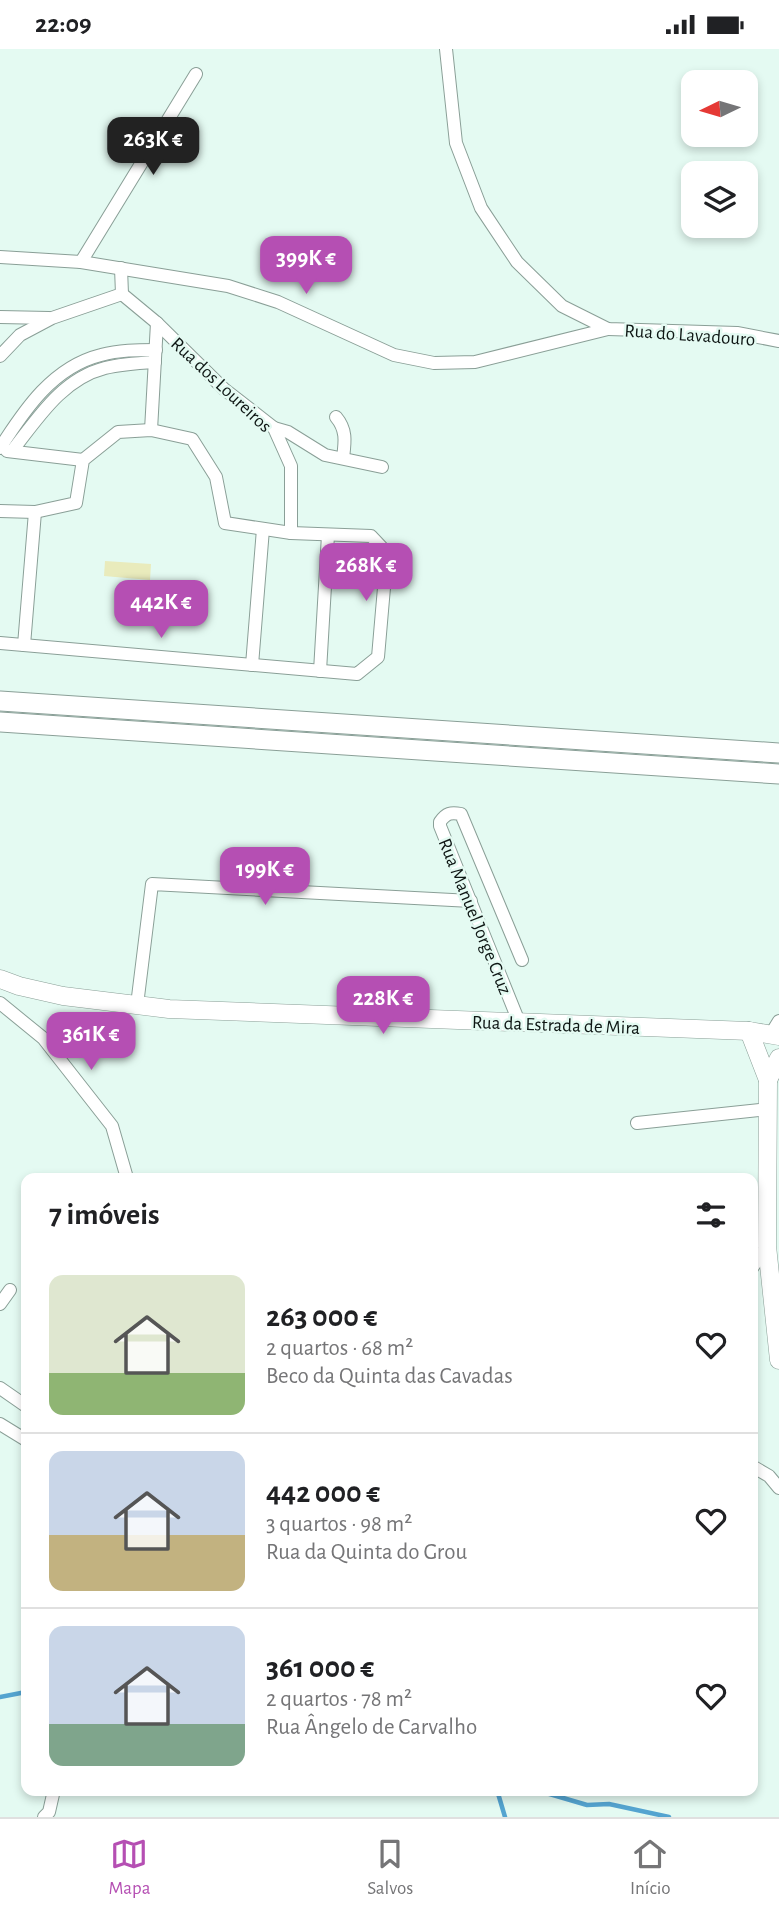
<!DOCTYPE html>
<html lang="pt">
<head>
<meta charset="utf-8">
<style>
  body { margin:0; font-family:"Alegreya Sans",sans-serif; background:#f6f6f6; color:#202124; height:100vh; display:flex; flex-direction:column; font-size:26px; white-space:nowrap }
  * { box-sizing:border-box; margin:0 }
  p { font-size:23px; color:#757577 }
  .icon { flex:none; width:38px; height:38px; fill:none; stroke:currentColor; stroke-width:2; stroke-linecap:round; stroke-linejoin:round }
  .map { position:relative; flex:1; overflow:hidden }
  .panel { position:absolute; left:21px; top:1124px; width:737px; height:623px; display:flex; flex-direction:column; background:#fff; border-radius:14px; box-shadow:0 4px 10px #0003 }
  .panel>* { flex:none }
  .needle { width:46px; rotate:265deg }
  .controls { position:absolute; left:681px; top:21px; display:grid; gap:14px }
  .controls a { display:grid; place-items:center; width:77px; height:77px; border-radius:14px; background:#fff; box-shadow:0 4px 10px #0003; font-size:35px }
  .price { position:absolute; translate:-50% -60px; padding:0 16px; border-radius:14px; background:#b54fb3; color:#fff; font-size:23px; line-height:46px; filter:drop-shadow(0 2px 4px #0008) }
  .price::after { content:''; position:absolute; left:50%; top:42px; width:21px; height:16px; margin-left:-10px; background:inherit; clip-path:polygon(0 0,100% 0,50% 100%) }
  .price.selected { background:#222; color:#fff }
  ul { padding:0; list-style:none }
  li { display:flex; align-items:center; gap:21px; height:175px; padding:0 28px }
  li+li { border-top:2px solid #e0e0e0 }
  li span { display:grid; place-items:center; flex:none; width:196px; height:140px; border-radius:14px; color:#555 }
  li>.icon { margin-inline-start:auto }
  span .icon { width:84px; height:84px; fill:#fffc; stroke-width:1 }
  li b { font-size:30px }
  h2 { display:flex; justify-content:space-between; align-items:center; height:84px; padding:0 28px; font-size:30px }
  .status { display:flex; justify-content:space-between; align-items:center; height:49px; padding:0 35px; background:#fff; direction:ltr }
  .status svg { height:19px; fill:currentColor }
  .tab-bar { display:flex; justify-content:space-around; align-items:center; height:98px; border-top:2px solid #e0e0e0; background:#fff; font-size:19px; color:#757577 }
  .tab-bar a { display:grid; justify-items:center; gap:4px }
  .tab-bar .selected { color:#b54fb3 }
  .map>svg:first-child { display:block }
  .green { fill:#e9ebbc }
  .lines { fill:none; stroke-linecap:round; stroke-linejoin:round }
  .stream { stroke:#54a4d0; stroke-width:4.5 }
  .street-casing { stroke:#8a9f97; stroke-width:14 }
  .secondary-casing { stroke:#8a9f97; stroke-width:19 }
  .primary-casing { stroke:#8a9f97; stroke-width:21 }
  .street { stroke:#fff; stroke-width:12 }
  .secondary { stroke:#fff; stroke-width:18 }
  .primary { stroke:#fff; stroke-width:19 }
  .labels { text-anchor:middle; stroke-width:5; stroke-linejoin:round; paint-order:stroke }
  .street-label { font-size:19px; fill:#0e1614; stroke:#e4faf2 }
</style>
</head>
<body>
<div class="status"><b>22:09</b><svg viewBox="0 0 49 12"><path d="M0 12V9h3v3zM5 12V6h3v6zM10 12V3h3v9zM15 12V0h3v12zM26 1h20v11H26zM47 4h2v5h-2z"/></svg></div>
<div class="map">
<svg width="779" height="1768" viewBox="0 0 779 1768">
  <rect width="100%" height="100%" fill="#e4faf2"/>
  <polygon class="green" points="105,512 151,515 150,531 104,527"/>
  <g class="lines">
    <g class="stream">
      <polyline points="0,1648 26,1643"/>
      <polyline points="497,1741 505,1768"/>
      <polyline points="536,1741 587,1756 609,1755 669,1768"/>
    </g>
    <defs>
      <g id="street">
        <polyline points="446,0 456,94 481,159 517,213 562,257 608,280 737,284 779,292"/>
        <polyline points="0,208 81,213 228,237 278,253 394,306 434,314 475,313 608,280"/>
        <polyline points="81,213 196,25"/>
        <polyline points="122,245 157,274 224,340 274,379 291,417 291,484"/>
        <polyline points="0,268 49,269"/>
        <polyline points="0,307 20,286 52,269 122,245 121,219"/>
        <path d="M336 368C347 381 345 393 343 409"/>
        <polyline points="274,379 288,383 325,406 382,418"/>
        <polyline points="151,381 157,274"/>
        <path d="M0 399C25 360 53 318 101 306 119 301 137 301 156 301"/>
        <polyline points="7,402 83,411"/>
        <path d="M12 402C38 369 62 330 105 319 121 315 138 314 155 313"/>
        <polyline points="0,462 35,463 76,454 83,411 118,383 151,381 192,390 216,428 225,474 291,484 371,487 387,504 378,608 357,625 0,594"/>
        <polyline points="24,596 35,463"/>
        <polyline points="252,616 263,480"/>
        <polyline points="320,622 328,486"/>
        <polyline points="0,954 43,989 112,1077 127,1129"/>
        <polyline points="137,956 152,835 471,852"/>
        <path d="M519 973 440 777V773C446 764 451 763 461 765L522 911"/>
        <polyline points="771,985 779,972"/>
        <polyline points="637,1074 768,1060"/>
        <polyline points="752,1219 767,1197"/>
        <polyline points="0,1255 10,1241"/>
        <polyline points="0,1339 26,1357"/>
        <polyline points="0,1375 26,1391"/>
        <polyline points="752,1417 769,1427 779,1439"/>
        <polyline points="44,1768 49,1763 54,1741"/>
      </g>
      <g id="secondary">
        <polyline points="0,930 19,937 63,947 169,960 749,982 779,987"/>
        <polyline points="749,982 768,1031 767,1197 779,1311"/>
        <polyline points="768,1031 779,1009"/>
      </g>
      <g id="primary">
        <polyline points="0,652 779,704"/>
        <polyline points="0,673 779,725"/>
      </g>
    </defs>
    <use href="#street" class="street-casing"/>
    <use href="#secondary" class="secondary-casing"/>
    <use href="#primary" class="primary-casing"/>
    <use href="#street" class="street"/>
    <use href="#secondary" class="secondary"/>
    <use href="#primary" class="primary"/>
  </g>
  <g class="labels">
    <g class="street-label">
      <text transform="translate(690 285) rotate(4)" y="7">Rua do Lavadouro</text>
      <text transform="translate(222 335) rotate(43)" y="7">Rua dos Loureiros</text>
      <text transform="translate(476 867) rotate(68)" y="7">Rua Manuel Jorge Cruz</text>
      <text transform="translate(556 975) rotate(2)" y="7">Rua da Estrada de Mira</text>
    </g>
  </g>
</svg>
<div class="controls">
<a><svg class="needle" viewBox="-14 -14 28 28"><path d="M0-13l5 13h-10z" fill="#e53935"/><path d="M0 13l5-13h-10z" fill="#757577"/></svg></a>
<a><svg class="icon" aria-label="layers" viewBox="0 0 24 24"><path d="M12 4l9 5-9 5-9-5zM3 14l9 5 9-5"/></svg></a>
</div>
<b class="price selected" style="left:153px;top:128px">263K €</b>
<b class="price" style="left:306px;top:247px">399K €</b>
<b class="price" style="left:366px;top:554px">268K €</b>
<b class="price" style="left:161px;top:591px">442K €</b>
<b class="price" style="left:265px;top:858px">199K €</b>
<b class="price" style="left:383px;top:987px">228K €</b>
<b class="price" style="left:91px;top:1023px">361K €</b>
<section class="panel">
<h2>7 imóveis<svg class="icon" aria-label="filters" viewBox="0 0 24 24"><path d="M4 7h16M4 17h16"/><circle cx="9" cy="7" r="2"/><circle cx="15" cy="17" r="2"/></svg></h2>
<ul>
<li><span style="background:linear-gradient(#dfe7d0 70%,#8fb573 0)"><svg class="icon" aria-label="home" viewBox="0 0 24 24"><path d="M3 11l9-7 9 7M6 9v11h12V9"/></svg></span><div><b>263 000 €</b><p>2 quartos · 68 m²</p><p>Beco da Quinta das Cavadas</p></div><svg class="icon" aria-label="heart" viewBox="0 0 24 24"><path d="M12 20l-8-8c-3-5 5-10 8-4 3-6 11-1 8 4z"/></svg></li>
<li><span style="background:linear-gradient(#c9d6e8 60%,#c2b280 0)"><svg class="icon" aria-label="home" viewBox="0 0 24 24"><path d="M3 11l9-7 9 7M6 9v11h12V9"/></svg></span><div><b>442 000 €</b><p>3 quartos · 98 m²</p><p>Rua da Quinta do Grou</p></div><svg class="icon" aria-label="heart" viewBox="0 0 24 24"><path d="M12 20l-8-8c-3-5 5-10 8-4 3-6 11-1 8 4z"/></svg></li>
<li><span style="background:linear-gradient(#c9d6e8 70%,#7fa58c 0)"><svg class="icon" aria-label="home" viewBox="0 0 24 24"><path d="M3 11l9-7 9 7M6 9v11h12V9"/></svg></span><div><b>361 000 €</b><p>2 quartos · 78 m²</p><p>Rua Ângelo de Carvalho</p></div><svg class="icon" aria-label="heart" viewBox="0 0 24 24"><path d="M12 20l-8-8c-3-5 5-10 8-4 3-6 11-1 8 4z"/></svg></li>
</ul>
</section>
</div>
<nav class="tab-bar">
<a class="selected"><svg class="icon" aria-label="map" viewBox="0 0 24 24"><path d="M3 6l6-2 6 2 6-2v14l-6 2-6-2-6 2zM9 4v14M15 6v14"/></svg>Mapa</a>
<a><svg class="icon" aria-label="saved" viewBox="0 0 24 24"><path d="M7 4h10v16l-5-4-5 4z"/></svg>Salvos</a>
<a><svg class="icon" aria-label="home" viewBox="0 0 24 24"><path d="M3 11l9-7 9 7M6 9v11h12V9"/></svg>Início</a>
</nav>
</body>
</html>
